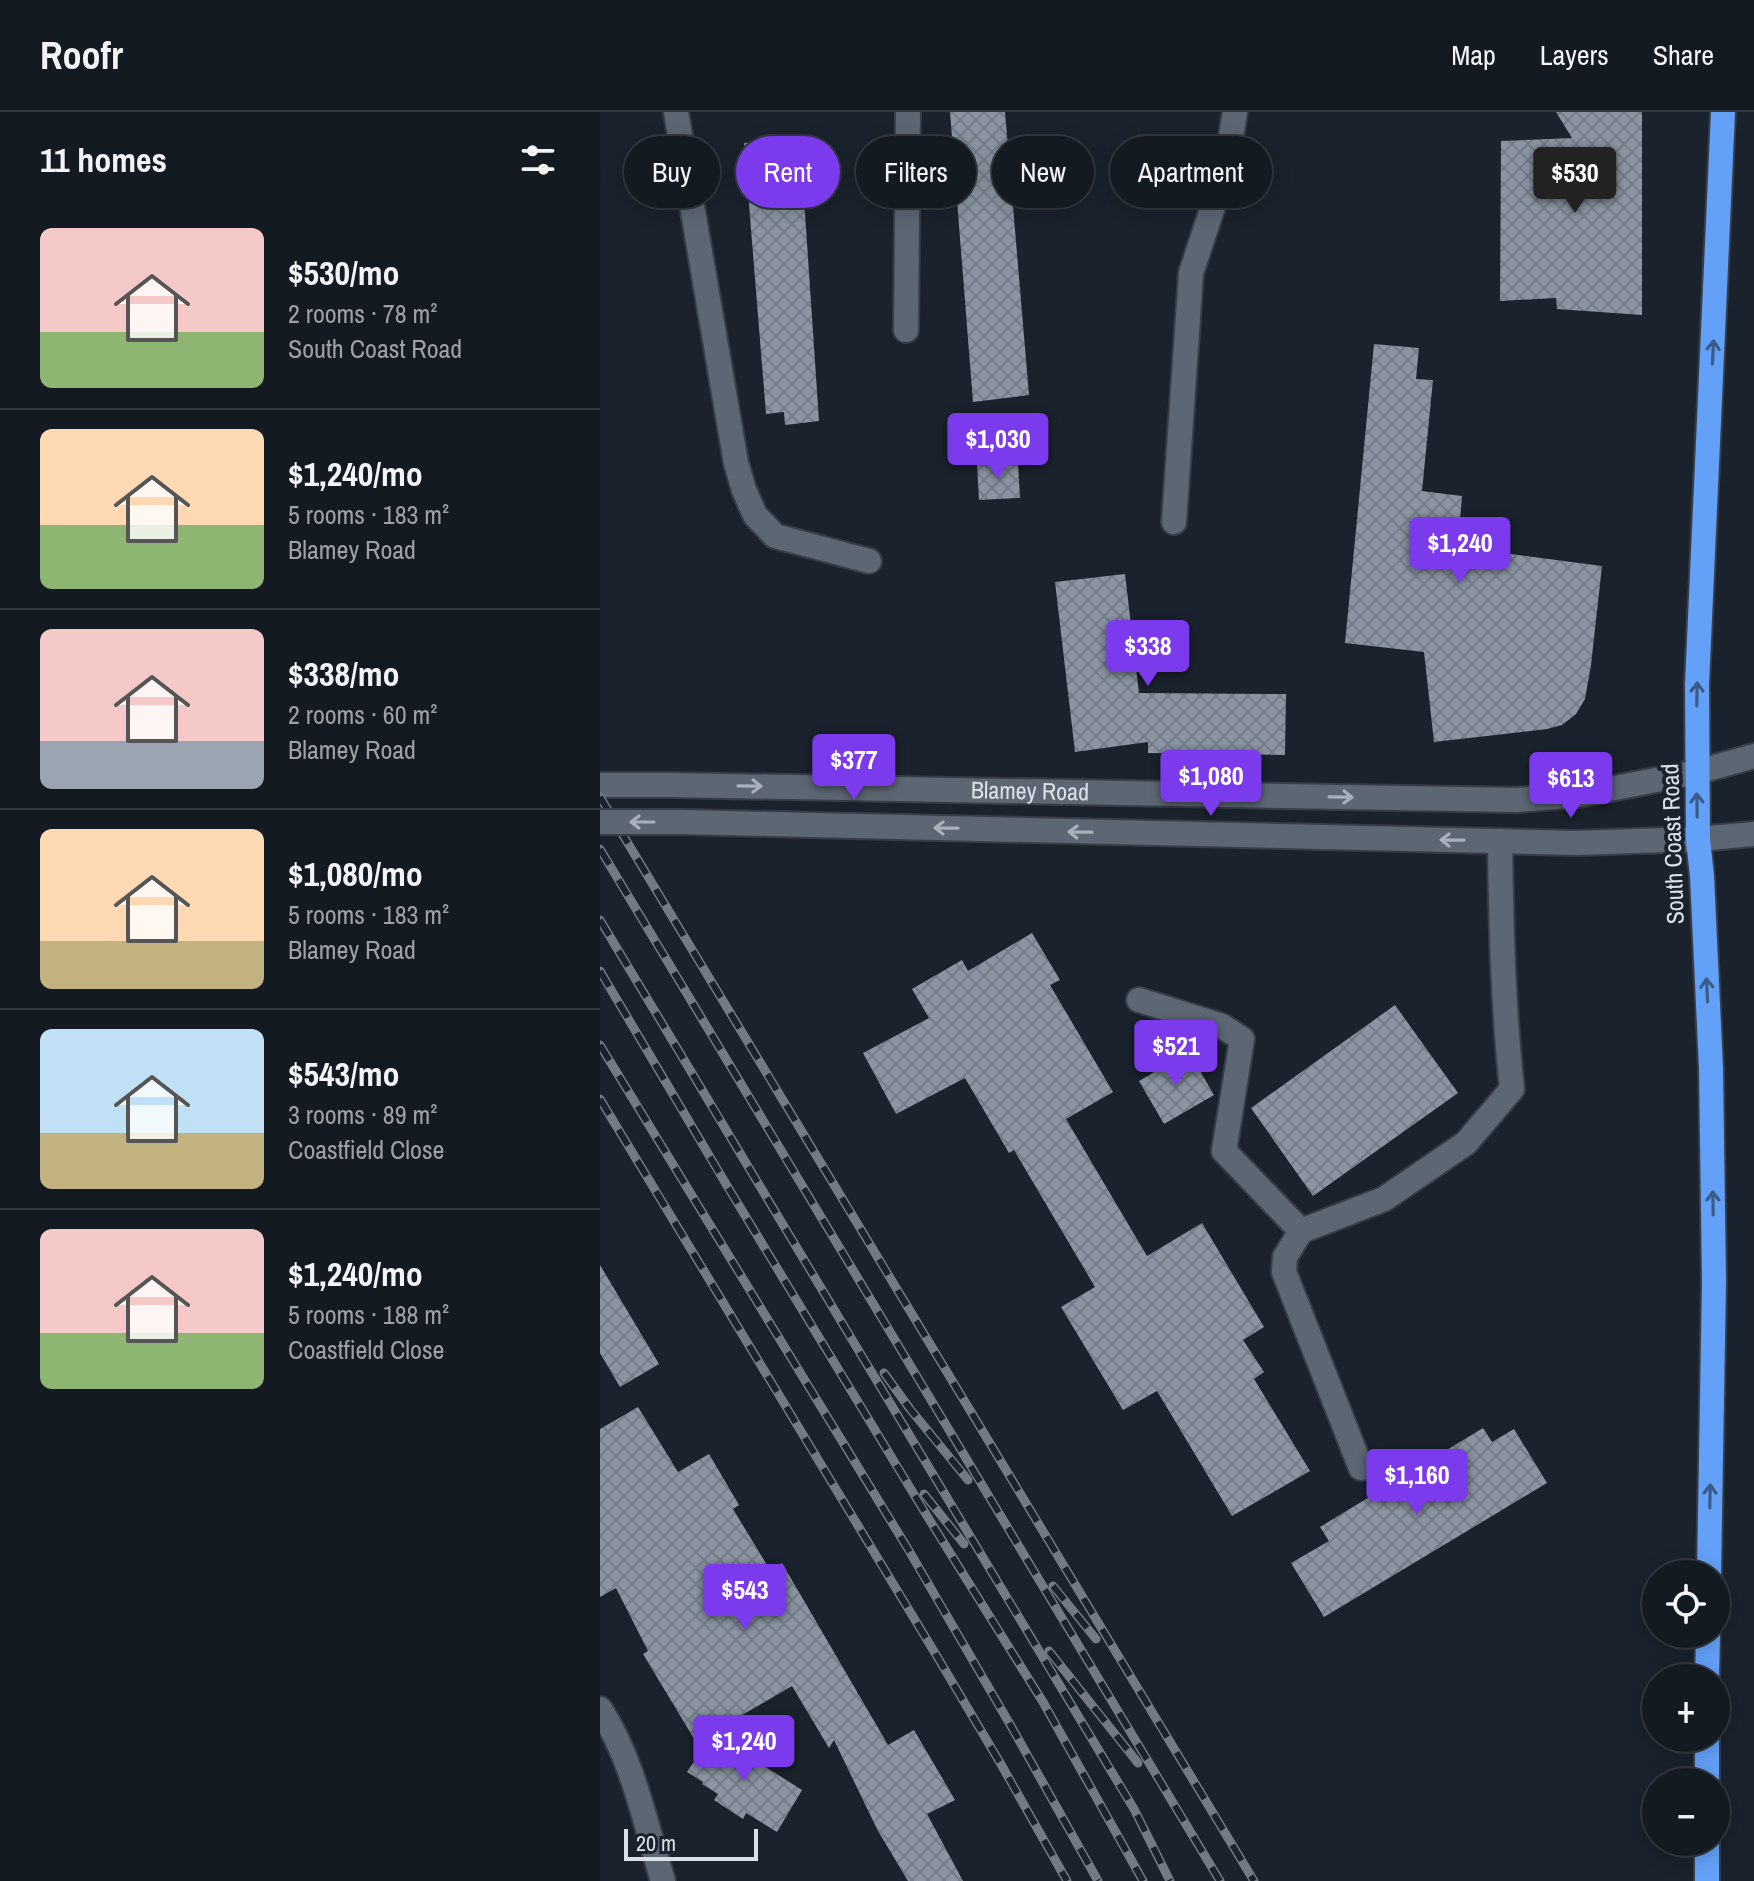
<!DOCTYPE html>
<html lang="en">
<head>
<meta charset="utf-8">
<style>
  body { margin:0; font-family:"Archivo Narrow",sans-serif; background:#1d232a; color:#f1f3f6; height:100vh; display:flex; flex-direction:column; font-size:30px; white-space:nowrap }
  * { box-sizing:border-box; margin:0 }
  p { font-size:26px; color:#9da1a5 }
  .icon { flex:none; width:44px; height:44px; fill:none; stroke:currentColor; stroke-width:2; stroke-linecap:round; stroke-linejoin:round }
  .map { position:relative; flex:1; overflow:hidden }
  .details { display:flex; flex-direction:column; background:#141a22; width:600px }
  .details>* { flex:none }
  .hud { position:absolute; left:24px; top:24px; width:760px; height:72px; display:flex; gap:16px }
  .controls { position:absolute; left:1042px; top:1448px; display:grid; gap:16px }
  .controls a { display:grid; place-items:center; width:88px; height:88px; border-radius:50%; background:#141a22; box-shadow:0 4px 20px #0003,0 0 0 2px #333840; font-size:40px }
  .scale { position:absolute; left:24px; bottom:20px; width:134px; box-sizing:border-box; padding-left:8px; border:4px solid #dae0e8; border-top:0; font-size:22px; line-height:28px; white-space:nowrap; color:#dae0e8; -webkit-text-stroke:6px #1a222d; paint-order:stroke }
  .price { position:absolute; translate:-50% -68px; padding:0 18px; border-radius:8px; background:#7c3aed; color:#fff; font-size:26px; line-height:52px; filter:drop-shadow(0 2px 4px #0008) }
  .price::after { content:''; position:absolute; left:50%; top:48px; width:24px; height:18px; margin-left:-12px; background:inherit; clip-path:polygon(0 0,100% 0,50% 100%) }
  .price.current { background:#222; color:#fff }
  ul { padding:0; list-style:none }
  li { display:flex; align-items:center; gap:24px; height:200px; padding:0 40px }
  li+li { border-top:2px solid #333840 }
  li span { display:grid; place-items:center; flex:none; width:224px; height:160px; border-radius:12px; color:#555 }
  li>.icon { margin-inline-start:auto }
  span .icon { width:96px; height:96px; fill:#fffc; stroke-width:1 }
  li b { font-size:34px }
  h2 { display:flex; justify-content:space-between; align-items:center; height:96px; padding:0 40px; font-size:34px }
  .chip { padding:0 28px; border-radius:36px; background:#141a22; box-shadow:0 4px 20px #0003,0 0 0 2px #333840; font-size:28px; line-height:72px }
  .chip.current { background:#7c3aed; color:#fff }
  header { display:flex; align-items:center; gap:48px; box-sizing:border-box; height:112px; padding:0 40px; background:#141a22; border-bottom:2px solid #333840 }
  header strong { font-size:38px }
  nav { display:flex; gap:44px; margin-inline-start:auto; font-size:28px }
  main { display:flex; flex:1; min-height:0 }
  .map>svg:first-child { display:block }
  .building { fill:url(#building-cross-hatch) }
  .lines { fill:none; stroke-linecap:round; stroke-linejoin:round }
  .minor-casing { stroke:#383e48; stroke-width:28 }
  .highway-casing { stroke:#383e48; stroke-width:28 }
  .minor { stroke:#5d6774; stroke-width:24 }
  .highway { stroke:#63a0f7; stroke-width:24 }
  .rail-casing { stroke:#737a83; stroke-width:9 }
  .rail { stroke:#1a222d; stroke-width:6; stroke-dasharray:18; stroke-linecap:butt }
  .minor-bridge-casing { stroke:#383e48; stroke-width:28; stroke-linecap:butt }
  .minor-bridge { stroke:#5d6774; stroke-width:24 }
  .oneway { stroke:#3b5b88 }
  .oneway2 { stroke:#a8b0ba }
  .labels { text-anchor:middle; stroke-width:8; stroke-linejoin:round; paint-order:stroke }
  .street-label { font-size:24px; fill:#dae0e8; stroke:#1a222d }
</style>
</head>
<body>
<header>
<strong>Roofr</strong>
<nav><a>Map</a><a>Layers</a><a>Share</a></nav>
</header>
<main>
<section class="details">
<h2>11 homes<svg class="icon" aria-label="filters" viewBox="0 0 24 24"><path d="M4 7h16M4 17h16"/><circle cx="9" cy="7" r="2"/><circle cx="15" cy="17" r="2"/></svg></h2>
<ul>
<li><span style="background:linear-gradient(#f6c9c9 65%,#8fb573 0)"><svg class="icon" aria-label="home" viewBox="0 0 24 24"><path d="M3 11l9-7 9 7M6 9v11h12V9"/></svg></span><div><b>$530/mo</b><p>2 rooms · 78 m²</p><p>South Coast Road</p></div></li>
<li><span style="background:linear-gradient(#ffd9b3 60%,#8fb573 0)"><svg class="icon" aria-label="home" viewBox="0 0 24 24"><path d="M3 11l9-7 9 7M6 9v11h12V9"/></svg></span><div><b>$1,240/mo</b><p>5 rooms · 183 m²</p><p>Blamey Road</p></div></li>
<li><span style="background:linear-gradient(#f6c9c9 70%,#9aa5b1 0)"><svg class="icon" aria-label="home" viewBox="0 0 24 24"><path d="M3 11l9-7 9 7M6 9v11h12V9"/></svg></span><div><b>$338/mo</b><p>2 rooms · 60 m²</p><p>Blamey Road</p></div></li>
<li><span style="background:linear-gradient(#ffd9b3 70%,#c2b280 0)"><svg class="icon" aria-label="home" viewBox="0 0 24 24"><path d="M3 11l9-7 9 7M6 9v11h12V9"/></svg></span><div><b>$1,080/mo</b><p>5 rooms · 183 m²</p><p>Blamey Road</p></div></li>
<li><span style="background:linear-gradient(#bfe0f5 65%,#c2b280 0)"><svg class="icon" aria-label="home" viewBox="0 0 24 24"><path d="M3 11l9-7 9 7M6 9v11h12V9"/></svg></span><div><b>$543/mo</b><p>3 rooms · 89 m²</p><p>Coastfield Close</p></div></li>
<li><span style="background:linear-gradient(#f6c9c9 65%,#8fb573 0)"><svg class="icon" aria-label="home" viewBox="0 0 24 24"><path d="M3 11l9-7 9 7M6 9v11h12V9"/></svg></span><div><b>$1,240/mo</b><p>5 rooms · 188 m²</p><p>Coastfield Close</p></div></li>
</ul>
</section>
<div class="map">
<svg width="1154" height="1769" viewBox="0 0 1154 1769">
  <defs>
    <pattern id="building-cross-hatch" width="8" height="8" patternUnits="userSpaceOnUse" patternTransform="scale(2)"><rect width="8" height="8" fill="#8a94a2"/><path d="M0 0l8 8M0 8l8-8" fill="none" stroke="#747c86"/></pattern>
  </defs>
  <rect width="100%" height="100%" fill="#1a222d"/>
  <g class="building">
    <polygon points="350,0 405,0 429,283 373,290"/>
    <polygon points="956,0 1042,0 1042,203 957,197 956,186 900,189 901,29 972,26"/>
    <polygon points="200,27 219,309 185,313 184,300 166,302 144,31"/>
    <polygon points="774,232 819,236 816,267 833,268 822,379 862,384 858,435 1002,454 991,553 985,587 976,602 962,613 947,617 834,630 824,540 745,531"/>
    <polygon points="418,351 420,386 379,388 377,352"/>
    <polygon points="525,462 539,581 686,582 685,643 548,641 548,630 475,640 455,470"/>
    <polygon points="432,821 460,868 450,873 513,980 466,1007 547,1144 602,1111 664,1215 643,1228 664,1260 654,1267 710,1359 632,1404 557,1279 523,1298 461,1195 495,1175 414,1038 409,1041 365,966 296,1002 263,941 329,906 312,877 362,848 368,859"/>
    <polygon points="795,893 858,981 713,1084 651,996"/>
    <polygon points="589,940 614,983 564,1012 539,969"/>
    <polygon points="0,1153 59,1252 20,1275 0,1241"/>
    <polygon points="38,1295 78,1360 109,1342 139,1393 133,1397 170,1458 182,1451 288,1633 314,1618 355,1688 327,1702 363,1769 308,1769 278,1719 234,1628 229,1636 192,1574 96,1630 43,1542 48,1539 16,1476 0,1485 0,1317"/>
    <polygon points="883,1316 892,1330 914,1317 947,1371 724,1505 691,1451 729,1429 720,1415"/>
    <polygon points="112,1621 202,1678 177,1720 146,1701 143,1707 114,1688 118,1682 102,1672 103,1670 87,1660"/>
  </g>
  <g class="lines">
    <defs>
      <g id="minor">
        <polyline points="76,0 136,351 144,378 155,403 175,424 269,449"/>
        <polyline points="306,218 308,0"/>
        <polyline points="574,410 591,161 626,55 635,0"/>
        <path id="s1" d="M0 673H72L916 688 979 683 1097 660 1154 644"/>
        <polyline points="83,710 976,731 1098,727 1154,722"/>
        <polyline points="539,888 622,914 642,927 624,1039 701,1119"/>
        <path d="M761 1356 684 1160 685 1145 701 1119 784 1087 866 1031 912 977C903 894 901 812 900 729"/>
        <path d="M0 1597C33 1648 45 1711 63 1769"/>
      </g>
      <g id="highway">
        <polyline points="1109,1462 1114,1169 1111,956 1102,764 1098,727 1097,572 1123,0"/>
        <polyline points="1107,1566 1108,1522"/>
        <polyline points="1107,1670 1107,1626"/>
        <polyline points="1107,1769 1107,1730"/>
      </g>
    </defs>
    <use href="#minor" class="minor-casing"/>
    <use href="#highway" class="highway-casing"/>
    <use href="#minor" class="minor"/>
    <use href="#highway" class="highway"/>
    <defs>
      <g id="rail">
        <polyline points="0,685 654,1769"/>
        <polyline points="0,737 620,1769"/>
        <polyline points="0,808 534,1697 570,1769"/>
        <polyline points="0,859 126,1072 332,1412 443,1590 543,1769"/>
        <polyline points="0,933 308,1437 411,1614 498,1769"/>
        <polyline points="0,987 338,1546 402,1654 467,1769"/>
        <polyline points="284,1261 310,1297 368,1368"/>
        <polyline points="324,1382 364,1432"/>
        <polyline points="453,1474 496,1527"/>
        <polyline points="449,1539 538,1651"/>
      </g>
    </defs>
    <use href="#rail" class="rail-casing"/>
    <use href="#rail" class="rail"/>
    <defs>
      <polyline id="minor-bridge" points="0,710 83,710"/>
    </defs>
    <use href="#minor-bridge" class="minor-bridge-casing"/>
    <use href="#minor-bridge" class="minor-bridge"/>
  </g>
  <defs><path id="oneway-shaft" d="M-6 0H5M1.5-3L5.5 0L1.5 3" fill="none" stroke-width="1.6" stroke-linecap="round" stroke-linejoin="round" transform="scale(2)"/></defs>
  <g class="oneway">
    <use href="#oneway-shaft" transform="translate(1113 240) rotate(-87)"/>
    <use href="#oneway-shaft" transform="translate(1097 582) rotate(-89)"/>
    <use href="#oneway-shaft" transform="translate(1097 693) rotate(-91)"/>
    <use href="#oneway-shaft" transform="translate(1107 878) rotate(-93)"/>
    <use href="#oneway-shaft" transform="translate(1113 1091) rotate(-91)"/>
    <use href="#oneway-shaft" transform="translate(1110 1384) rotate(-89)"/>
  </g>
  <g class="oneway2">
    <use href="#oneway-shaft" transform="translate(150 674) rotate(1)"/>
    <use href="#oneway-shaft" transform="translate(741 685) rotate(1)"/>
    <use href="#oneway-shaft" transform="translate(42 710) rotate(-180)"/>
    <use href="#oneway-shaft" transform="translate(346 716) rotate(-179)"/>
    <use href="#oneway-shaft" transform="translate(480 720) rotate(-179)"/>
    <use href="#oneway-shaft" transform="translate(852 728) rotate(-179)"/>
  </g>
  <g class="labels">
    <g class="street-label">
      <text dy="8" stroke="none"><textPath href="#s1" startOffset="430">Blamey Road</textPath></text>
      <text transform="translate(1073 732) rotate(-92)" y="8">South Coast Road</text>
    </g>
  </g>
</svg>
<div class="controls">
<a><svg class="icon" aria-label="locate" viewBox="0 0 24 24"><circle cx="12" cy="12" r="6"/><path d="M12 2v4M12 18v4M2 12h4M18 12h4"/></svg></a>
<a>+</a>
<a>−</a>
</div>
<div class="scale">20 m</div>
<b class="price current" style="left:975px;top:103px">$530</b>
<b class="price" style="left:398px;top:369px">$1,030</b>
<b class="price" style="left:860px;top:473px">$1,240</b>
<b class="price" style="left:548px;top:576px">$338</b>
<b class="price" style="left:254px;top:690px">$377</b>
<b class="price" style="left:611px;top:706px">$1,080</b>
<b class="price" style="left:971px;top:708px">$613</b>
<b class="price" style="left:576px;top:976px">$521</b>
<b class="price" style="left:817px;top:1405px">$1,160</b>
<b class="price" style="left:145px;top:1520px">$543</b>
<b class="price" style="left:144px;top:1671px">$1,240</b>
<div class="hud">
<a class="chip">Buy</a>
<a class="chip current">Rent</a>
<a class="chip">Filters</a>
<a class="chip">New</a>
<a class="chip">Apartment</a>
</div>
</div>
</main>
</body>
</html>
